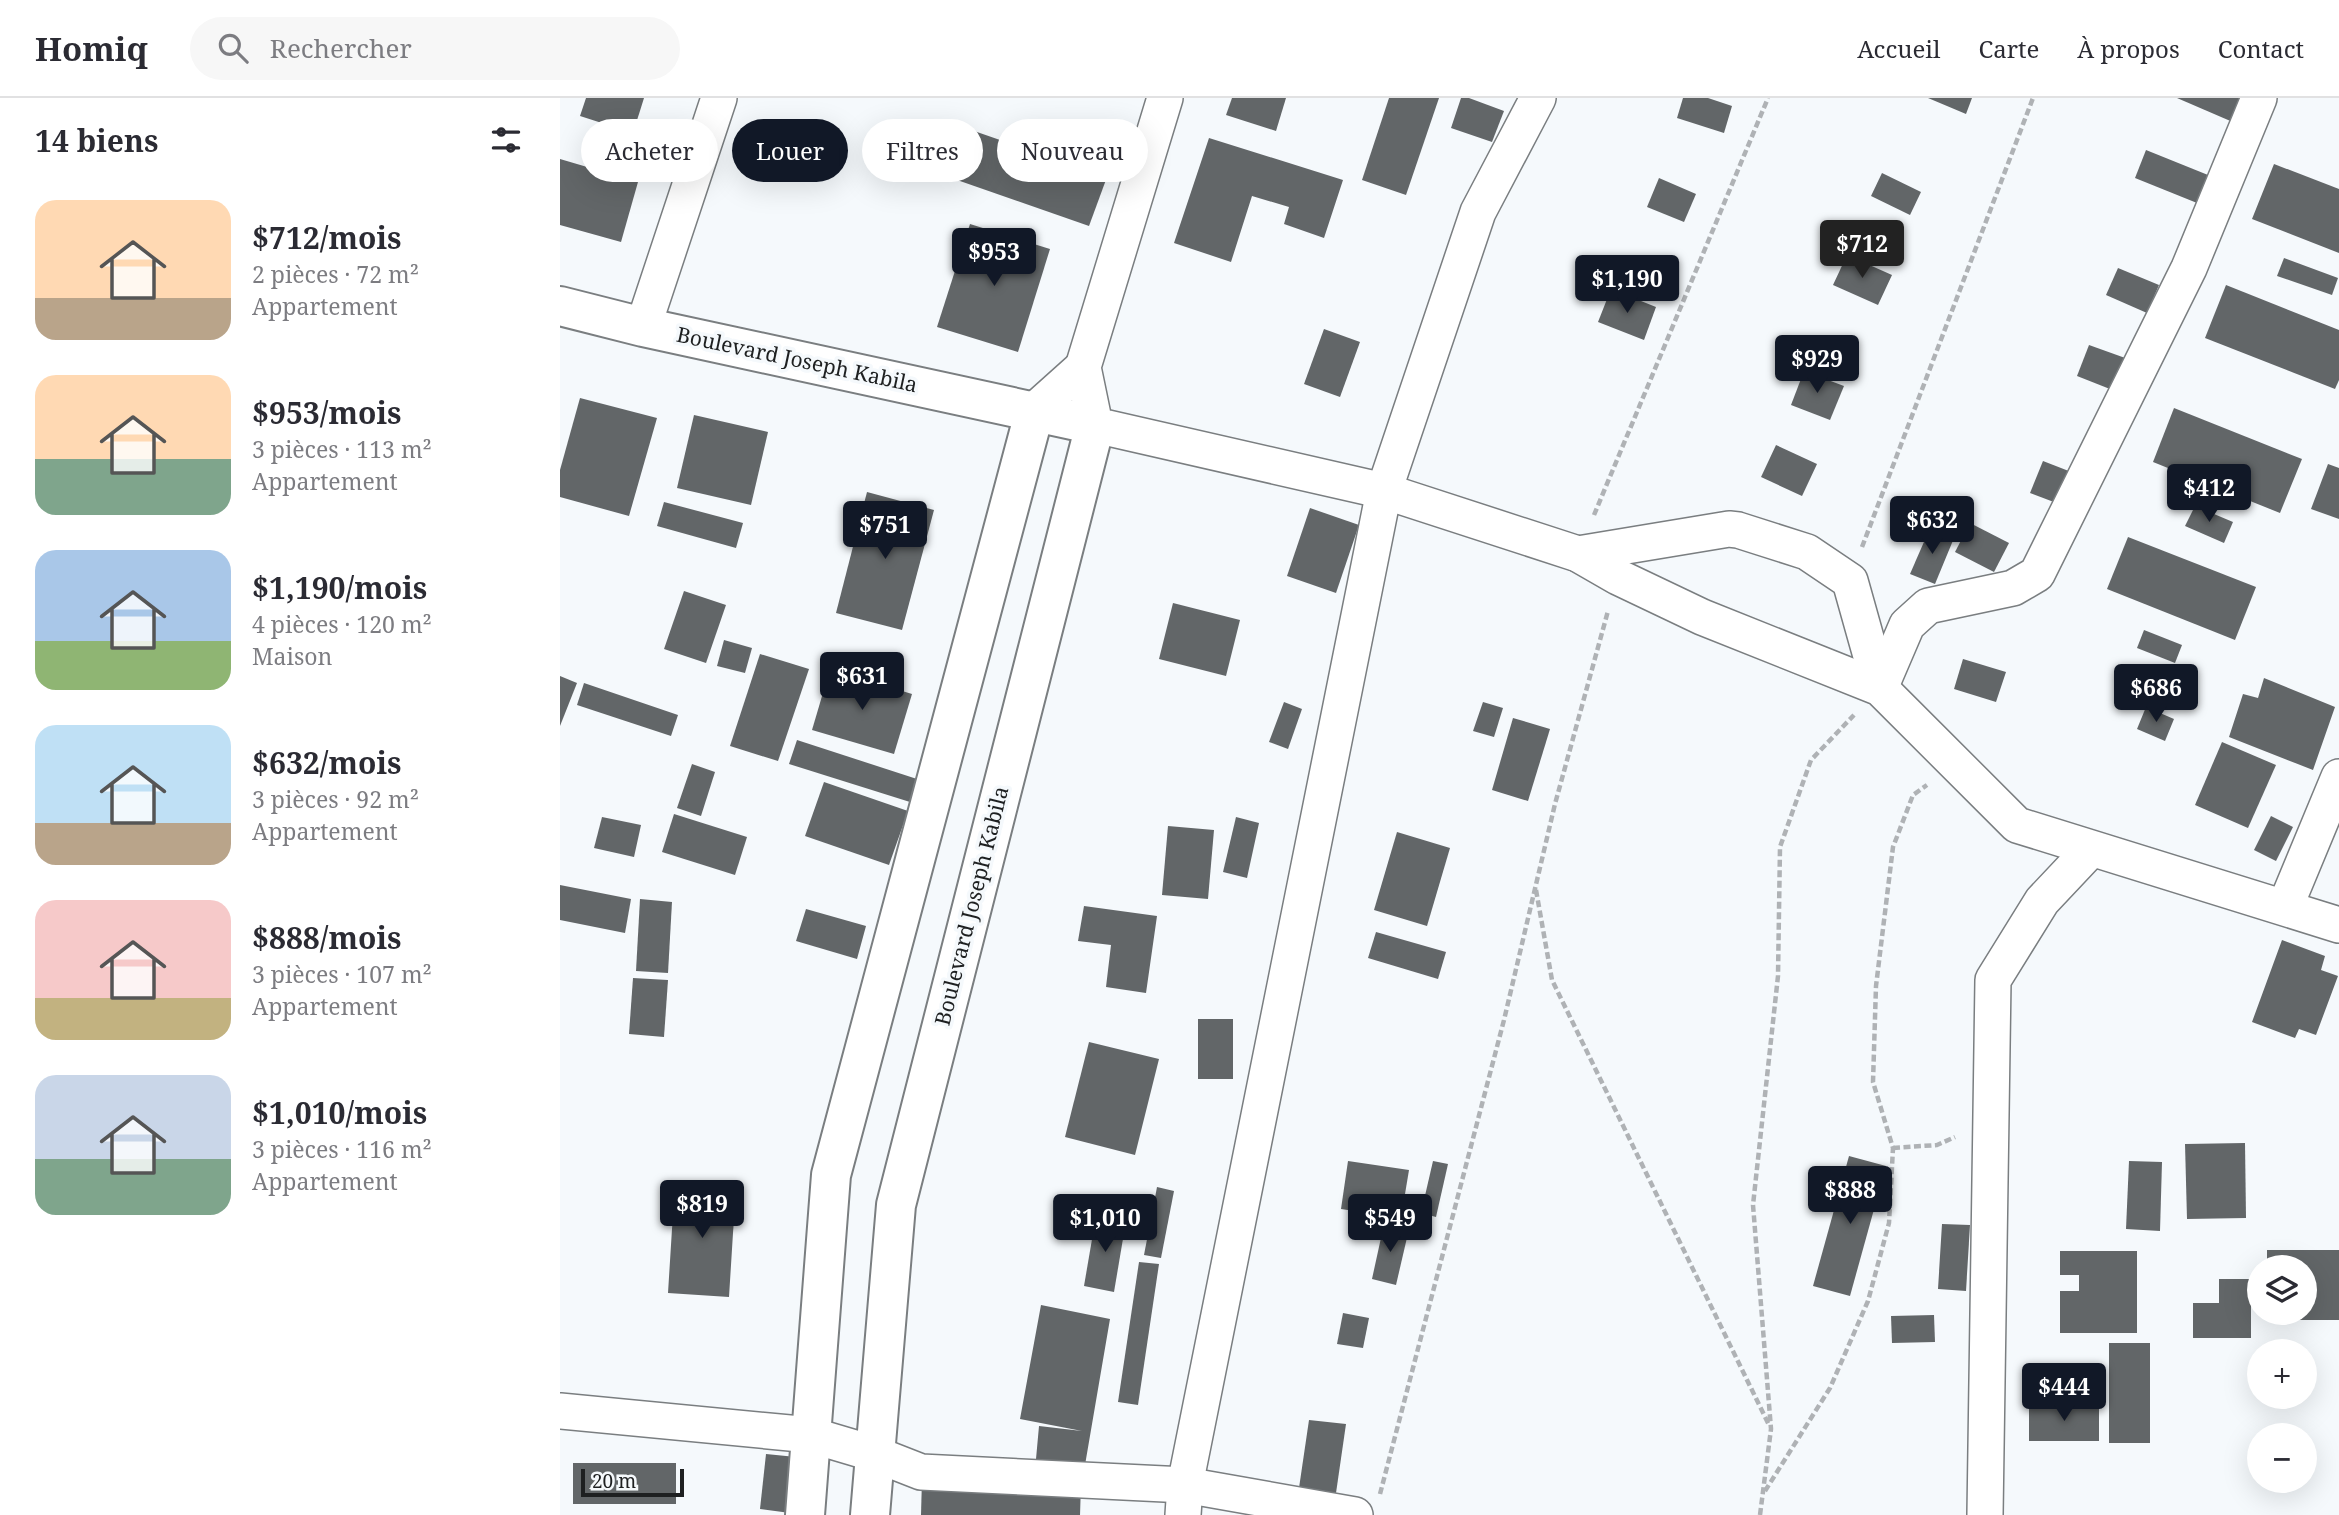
<!DOCTYPE html>
<html lang="fr">
<head>
<meta charset="utf-8">
<style>
  body { margin:0; font-family:"Noto Serif",serif; background:#f7f7f7; color:#2b2b33; height:100vh; display:flex; flex-direction:column; font-size:26px; white-space:nowrap }
  * { box-sizing:border-box; margin:0 }
  p { font-size:23px; color:#7c7c81 }
  .icon { flex:none; width:38px; height:38px; fill:none; stroke:currentColor; stroke-width:2; stroke-linecap:round; stroke-linejoin:round }
  .map { position:relative; flex:1; overflow:hidden }
  .sheet { display:flex; flex-direction:column; background:#fff; width:560px }
  .sheet>* { flex:none }
  .guide { position:absolute; left:21px; top:21px; width:665px; height:63px; display:flex; gap:14px }
  .fabs { position:absolute; left:1687px; top:1157px; display:grid; gap:14px }
  .fabs a { display:grid; place-items:center; width:70px; height:70px; border-radius:50%; background:#fff; box-shadow:0 7px 28px #0002; font-size:35px }
  .scale { position:absolute; left:21px; bottom:18px; width:103px; box-sizing:border-box; padding-left:7px; border:4px solid #1e2021; border-top:0; font-size:19px; line-height:24px; white-space:nowrap; color:#1e2021; -webkit-text-stroke:5px #f5f9fc; paint-order:stroke }
  .price { position:absolute; translate:-50% -60px; padding:0 16px; border-radius:7px; background:#111827; color:#fff; font-size:23px; line-height:46px; filter:drop-shadow(0 2px 4px #0008) }
  .price::after { content:''; position:absolute; left:50%; top:42px; width:21px; height:16px; margin-left:-10px; background:inherit; clip-path:polygon(0 0,100% 0,50% 100%) }
  .price.current { background:#222; color:#fff }
  ul { padding:0; list-style:none }
  li { display:flex; align-items:center; gap:21px; height:175px; padding:0 35px }
  li span { display:grid; place-items:center; flex:none; width:196px; height:140px; border-radius:21px; color:#555 }
  li>.icon { margin-inline-start:auto }
  span .icon { width:84px; height:84px; fill:#fffc; stroke-width:1 }
  li b { font-size:30px }
  h2 { display:flex; justify-content:space-between; align-items:center; height:84px; padding:0 35px; font-size:30px }
  .tag { padding:0 24px; border-radius:32px; background:#fff; box-shadow:0 7px 28px #0002; font-size:24px; line-height:63px }
  .tag.current { background:#111827; color:#fff }
  header { display:flex; align-items:center; gap:42px; box-sizing:border-box; height:98px; padding:0 35px; background:#fff; border-bottom:2px solid #e1e1e2 }
  header strong { font-size:33px }
  nav { display:flex; gap:38px; margin-inline-start:auto; font-size:24px }
  .search { width:490px; height:63px; background:#f7f7f7; display:flex; align-items:center; gap:18px; box-sizing:border-box; padding:0 24px; border-radius:38px; color:#7c7c81; font-size:26px }
  main { display:flex; flex:1; min-height:0 }
  .map>svg:first-child { display:block }
  .building { fill:#626668 }
  .lines { fill:none; stroke-linecap:round; stroke-linejoin:round }
  .street-casing { stroke:#7a7e80; stroke-width:38 }
  .secondary-casing { stroke:#7a7e80; stroke-width:42 }
  .path { stroke:#afb2b5; stroke-width:4.5; stroke-dasharray:7 3.5; stroke-linecap:butt }
  .street { stroke:#fff; stroke-width:35 }
  .secondary { stroke:#fff; stroke-width:38 }
  .labels { text-anchor:middle; stroke-width:7; stroke-linejoin:round; paint-order:stroke }
  .street-label { font-size:21px; fill:#1e2021; stroke:#f5f9fc }
</style>
</head>
<body>
<header>
<strong>Homiq</strong>
<div class="search"><svg class="icon" aria-label="search" viewBox="0 0 24 24"><circle cx="10" cy="10" r="6"/><path d="M15 15l6 6"/></svg>Rechercher</div>
<nav><a>Accueil</a><a>Carte</a><a>À propos</a><a>Contact</a></nav>
</header>
<main>
<section class="sheet">
<h2>14 biens<svg class="icon" aria-label="filters" viewBox="0 0 24 24"><path d="M4 7h16M4 17h16"/><circle cx="9" cy="7" r="2"/><circle cx="15" cy="17" r="2"/></svg></h2>
<ul>
<li><span style="background:linear-gradient(#ffd9b3 70%,#b9a48a 0)"><svg class="icon" aria-label="home" viewBox="0 0 24 24"><path d="M3 11l9-7 9 7M6 9v11h12V9"/></svg></span><div><b>$712/mois</b><p>2 pièces · 72 m²</p><p>Appartement</p></div></li>
<li><span style="background:linear-gradient(#ffd9b3 60%,#7fa58c 0)"><svg class="icon" aria-label="home" viewBox="0 0 24 24"><path d="M3 11l9-7 9 7M6 9v11h12V9"/></svg></span><div><b>$953/mois</b><p>3 pièces · 113 m²</p><p>Appartement</p></div></li>
<li><span style="background:linear-gradient(#a9c7e8 65%,#8fb573 0)"><svg class="icon" aria-label="home" viewBox="0 0 24 24"><path d="M3 11l9-7 9 7M6 9v11h12V9"/></svg></span><div><b>$1,190/mois</b><p>4 pièces · 120 m²</p><p>Maison</p></div></li>
<li><span style="background:linear-gradient(#bfe0f5 70%,#b9a48a 0)"><svg class="icon" aria-label="home" viewBox="0 0 24 24"><path d="M3 11l9-7 9 7M6 9v11h12V9"/></svg></span><div><b>$632/mois</b><p>3 pièces · 92 m²</p><p>Appartement</p></div></li>
<li><span style="background:linear-gradient(#f6c9c9 70%,#c2b280 0)"><svg class="icon" aria-label="home" viewBox="0 0 24 24"><path d="M3 11l9-7 9 7M6 9v11h12V9"/></svg></span><div><b>$888/mois</b><p>3 pièces · 107 m²</p><p>Appartement</p></div></li>
<li><span style="background:linear-gradient(#c9d6e8 60%,#7fa58c 0)"><svg class="icon" aria-label="home" viewBox="0 0 24 24"><path d="M3 11l9-7 9 7M6 9v11h12V9"/></svg></span><div><b>$1,010/mois</b><p>3 pièces · 116 m²</p><p>Appartement</p></div></li>
</ul>
</section>
<div class="map">
<svg width="1779" height="1417" viewBox="0 0 1779 1417">
  <rect width="100%" height="100%" fill="#f5f9fc"/>
  <g class="building">
    <polygon points="26,0 84,0 73,35 20,18"/>
    <polygon points="672,0 726,0 716,33 666,17"/>
    <polygon points="829,0 879,0 846,97 802,82"/>
    <polygon points="901,0 909,0 944,13 932,44 891,30"/>
    <polygon points="1123,0 1148,0 1172,8 1164,35 1117,20"/>
    <polygon points="1368,0 1412,0 1406,16"/>
    <polygon points="1617,0 1687,0 1675,25"/>
    <polygon points="394,26 547,79 529,128 377,75"/>
    <polygon points="649,40 783,82 764,140 724,126 729,109 692,98 671,164 614,145"/>
    <polygon points="1586,52 1653,79 1642,107 1575,80"/>
    <polygon points="0,61 78,84 61,144 0,127"/>
    <polygon points="1714,66 1779,91 1779,155 1692,121"/>
    <polygon points="1322,75 1361,94 1350,117 1311,98"/>
    <polygon points="1099,80 1136,96 1124,124 1087,109"/>
    <polygon points="410,126 490,151 458,254 377,229"/>
    <polygon points="1287,157 1332,177 1318,207 1273,187"/>
    <polygon points="1724,160 1778,180 1772,197 1717,178"/>
    <polygon points="1558,170 1599,187 1587,215 1546,197"/>
    <polygon points="1666,187 1779,232 1779,282 1775,291 1645,240"/>
    <polygon points="1051,191 1096,209 1084,242 1038,224"/>
    <polygon points="764,231 800,244 780,299 744,286"/>
    <polygon points="1529,247 1568,261 1555,293 1517,278"/>
    <polygon points="1244,273 1284,288 1270,322 1231,307"/>
    <polygon points="20,300 97,320 69,418 0,399 0,372"/>
    <polygon points="1614,310 1742,361 1720,415 1593,364"/>
    <polygon points="134,317 208,334 191,407 117,390"/>
    <polygon points="1216,347 1257,366 1242,398 1201,379"/>
    <polygon points="1483,363 1519,377 1507,409 1470,395"/>
    <polygon points="1768,366 1779,370 1779,421 1751,411"/>
    <polygon points="307,394 374,412 342,532 276,515"/>
    <polygon points="104,404 183,425 176,450 97,428"/>
    <polygon points="1635,408 1673,424 1664,445 1625,428"/>
    <polygon points="750,410 799,427 776,495 727,478"/>
    <polygon points="1410,425 1449,445 1434,474 1395,454"/>
    <polygon points="1370,430 1394,440 1375,486 1350,476"/>
    <polygon points="1568,439 1696,489 1675,542 1547,491"/>
    <polygon points="124,493 166,507 146,565 104,551"/>
    <polygon points="613,505 680,522 666,578 599,561"/>
    <polygon points="1584,532 1622,547 1615,565 1577,550"/>
    <polygon points="164,542 192,550 185,575 157,568"/>
    <polygon points="200,556 249,571 218,663 170,648"/>
    <polygon points="1403,561 1446,574 1436,604 1394,591"/>
    <polygon points="270,571 352,596 334,656 252,632"/>
    <polygon points="0,578 17,585 0,628"/>
    <polygon points="1704,580 1775,609 1753,672 1669,639 1683,596 1698,600"/>
    <polygon points="24,585 118,617 111,638 17,607"/>
    <polygon points="724,604 742,611 728,651 709,644"/>
    <polygon points="923,604 943,610 934,639 913,633"/>
    <polygon points="1586,609 1614,621 1605,643 1577,631"/>
    <polygon points="953,620 990,631 968,703 932,692"/>
    <polygon points="237,642 357,681 350,704 229,666"/>
    <polygon points="1662,644 1716,667 1688,730 1635,707"/>
    <polygon points="132,666 155,674 141,718 117,710"/>
    <polygon points="264,684 348,713 329,767 245,738"/>
    <polygon points="114,716 187,739 175,777 102,754"/>
    <polygon points="1711,718 1733,729 1716,763 1694,752"/>
    <polygon points="42,719 81,727 74,759 34,750"/>
    <polygon points="676,719 699,725 687,780 663,774"/>
    <polygon points="608,728 654,732 648,801 602,797"/>
    <polygon points="837,734 890,750 867,828 814,812"/>
    <polygon points="0,787 71,801 65,835 0,822"/>
    <polygon points="80,801 112,804 108,875 76,873"/>
    <polygon points="524,808 597,818 586,895 546,889 551,847 518,843"/>
    <polygon points="246,811 306,828 297,861 236,843"/>
    <polygon points="816,834 886,854 878,881 808,860"/>
    <polygon points="1722,842 1765,858 1761,872 1778,878 1756,937 1739,931 1735,940 1692,924"/>
    <polygon points="73,880 108,882 104,939 69,936"/>
    <rect x="638" y="921" width="35" height="60"/>
    <polygon points="529,944 599,961 575,1057 505,1039"/>
    <polygon points="1685,1045 1686,1120 1627,1121 1625,1046"/>
    <polygon points="1289,1058 1326,1068 1290,1198 1253,1188"/>
    <polygon points="788,1063 849,1072 841,1120 781,1111"/>
    <polygon points="873,1063 888,1066 876,1119 861,1115"/>
    <polygon points="1569,1063 1602,1064 1600,1133 1566,1131"/>
    <polygon points="115,1084 176,1088 169,1199 108,1195"/>
    <polygon points="597,1089 614,1093 601,1160 584,1157"/>
    <polygon points="536,1118 566,1123 554,1194 524,1188"/>
    <polygon points="824,1126 849,1131 836,1187 812,1181"/>
    <polygon points="1382,1126 1410,1127 1406,1193 1378,1191"/>
    <polygon points="1707,1152 1779,1152 1779,1222 1707,1222 1707,1214 1745,1214 1745,1169 1707,1169"/>
    <polygon points="1500,1153 1577,1153 1577,1235 1500,1235 1500,1193 1519,1193 1519,1177 1500,1177"/>
    <polygon points="579,1164 599,1166 578,1307 558,1304"/>
    <polygon points="1659,1181 1691,1181 1691,1240 1633,1240 1633,1205 1659,1205"/>
    <polygon points="481,1207 550,1221 525,1367 476,1361 479,1328 522,1333 460,1321"/>
    <polygon points="783,1215 809,1220 803,1250 777,1246"/>
    <polygon points="1374,1217 1375,1244 1332,1245 1331,1218"/>
    <rect x="1549" y="1245" width="41" height="100"/>
    <rect x="1469" y="1307" width="70" height="36"/>
    <polygon points="749,1322 786,1326 776,1395 739,1390"/>
    <polygon points="206,1356 236,1359 230,1415 200,1411"/>
    <rect x="13" y="1365" width="103" height="41"/>
    <polygon points="362,1380 521,1385 520,1417 361,1417"/>
  </g>
  <g class="lines">
    <defs>
      <g id="street">
        <polyline points="605,0 523,269 535,327 824,393 1018,456 1058,479 1142,519 1320,590 1457,727 1779,827"/>
        <polyline points="83,229 159,0"/>
        <polyline points="475,312 523,269"/>
        <polyline points="1018,456 1169,431 1178,432 1247,454 1290,483 1320,590"/>
        <polyline points="1320,590 1347,527 1368,508 1453,490 1477,476 1629,170 1699,0"/>
        <polyline points="1725,809 1779,679"/>
        <polyline points="0,1313 251,1337 315,1356 361,1374 625,1387 795,1417"/>
        <polyline points="623,1417 625,1387 824,393 918,114 978,0"/>
        <polyline points="1425,1417 1433,882 1482,803 1531,751"/>
      </g>
      <g id="secondary">
        <polyline points="0,208 83,229 535,327 336,1107 310,1417"/>
        <polyline points="245,1417 271,1077 475,312"/>
      </g>
    </defs>
    <use href="#street" class="street-casing"/>
    <use href="#secondary" class="secondary-casing"/>
    <g class="path">
      <polyline points="1034,417 1208,0"/>
      <polyline points="1302,449 1473,0"/>
      <polyline points="976,792 992,882 1209,1327"/>
      <polyline points="1333,1050 1377,1047 1395,1039"/>
      <polyline points="1205,1393 1270,1290 1308,1203 1329,1125 1333,1050 1313,984 1316,888 1333,749 1353,697 1367,687"/>
      <polyline points="820,1396 944,922 995,706 1048,513"/>
      <polyline points="1200,1417 1211,1331 1193,1107 1218,878 1220,749 1251,662 1294,617"/>
    </g>
    <use href="#street" class="street"/>
    <use href="#secondary" class="secondary"/>
  </g>
  <g class="labels">
    <g class="street-label">
      <text transform="translate(237 262) rotate(12)" y="7">Boulevard Joseph Kabila</text>
      <text transform="translate(412 808) rotate(-76)" y="7">Boulevard Joseph Kabila</text>
    </g>
  </g>
</svg>
<div class="fabs">
<a><svg class="icon" aria-label="layers" viewBox="0 0 24 24"><path d="M12 4l9 5-9 5-9-5zM3 14l9 5 9-5"/></svg></a>
<a>+</a>
<a>−</a>
</div>
<div class="scale">20 m</div>
<b class="price current" style="left:1302px;top:182px">$712</b>
<b class="price" style="left:434px;top:190px">$953</b>
<b class="price" style="left:1067px;top:217px">$1,190</b>
<b class="price" style="left:1257px;top:297px">$929</b>
<b class="price" style="left:1649px;top:426px">$412</b>
<b class="price" style="left:1372px;top:458px">$632</b>
<b class="price" style="left:325px;top:463px">$751</b>
<b class="price" style="left:302px;top:614px">$631</b>
<b class="price" style="left:1596px;top:626px">$686</b>
<b class="price" style="left:1290px;top:1128px">$888</b>
<b class="price" style="left:142px;top:1142px">$819</b>
<b class="price" style="left:545px;top:1156px">$1,010</b>
<b class="price" style="left:830px;top:1156px">$549</b>
<b class="price" style="left:1504px;top:1325px">$444</b>
<div class="guide">
<a class="tag">Acheter</a>
<a class="tag current">Louer</a>
<a class="tag">Filtres</a>
<a class="tag">Nouveau</a>
</div>
</div>
</main>
</body>
</html>
